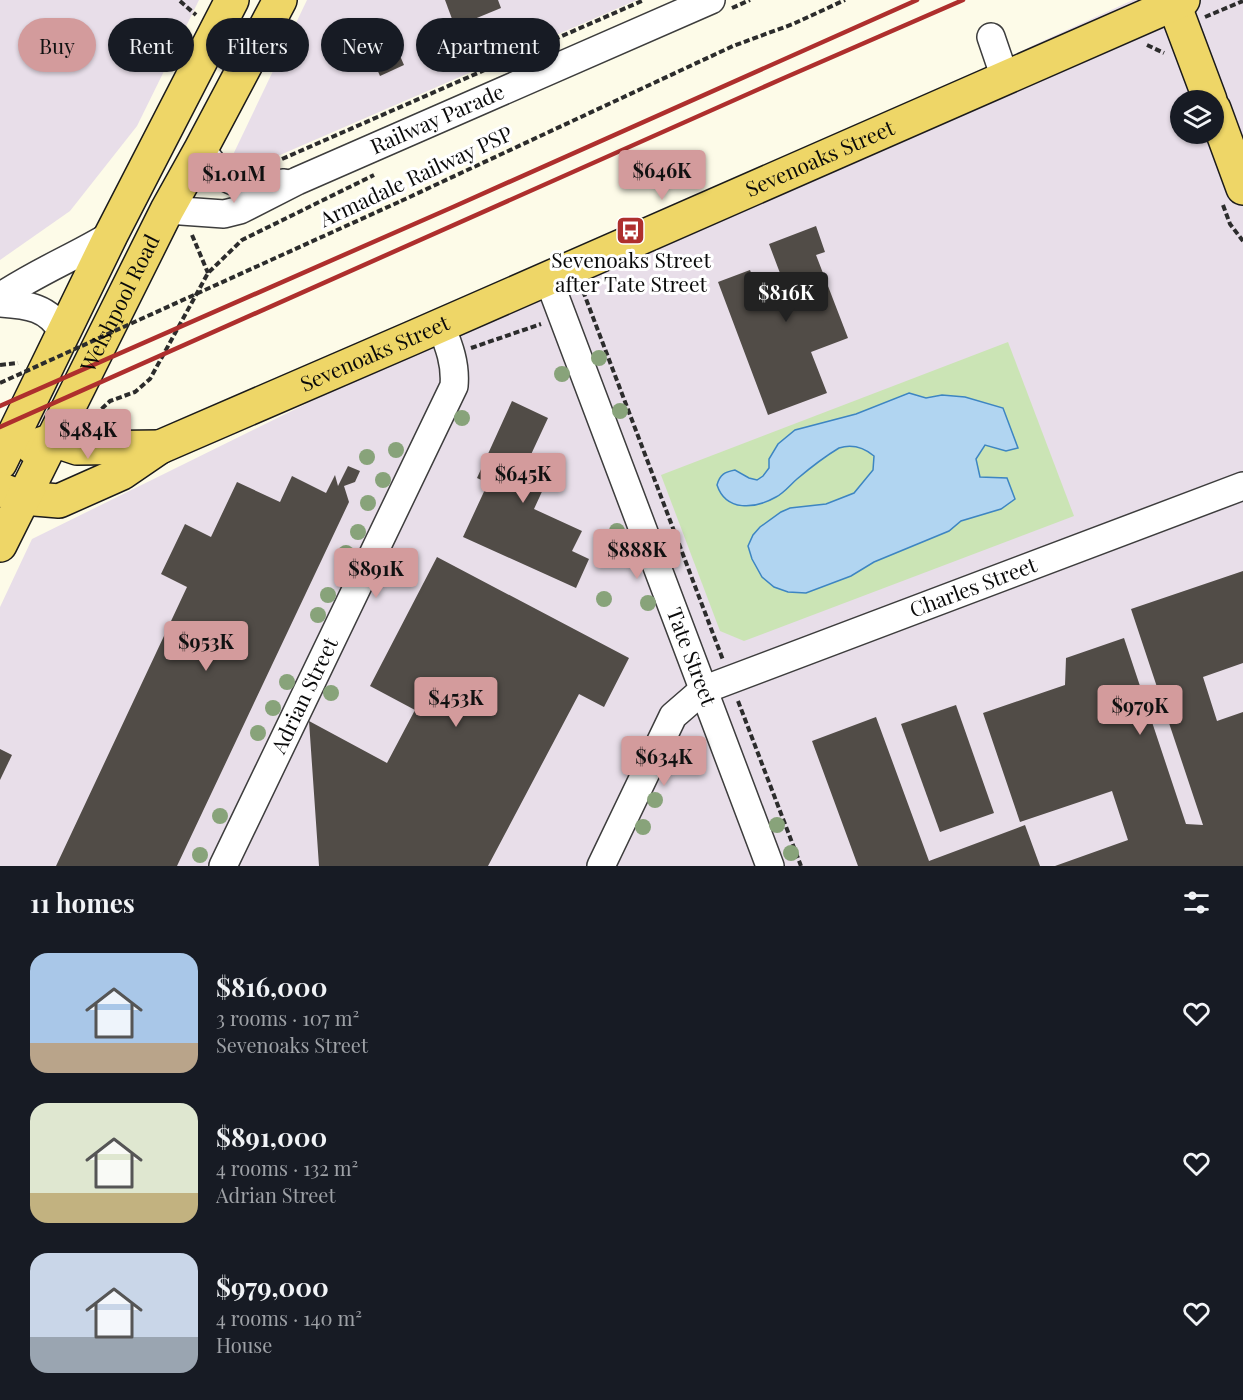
<!DOCTYPE html>
<html lang="en">
<head>
<meta charset="utf-8">
<style>
  body { margin:0; font-family:"Playfair Display",serif; background:#20242c; color:#f1f3f6; height:100vh; display:flex; flex-direction:column; font-size:22px; white-space:nowrap }
  * { box-sizing:border-box; margin:0 }
  p { font-size:20px; color:#9ea1a6 }
  .icon { flex:none; width:33px; height:33px; fill:none; stroke:currentColor; stroke-width:2; stroke-linecap:round; stroke-linejoin:round }
  .map { position:relative; height:866px; overflow:hidden }
  .sheet { display:flex; flex-direction:column; background:#171b24; flex:1 }
  .sheet>* { flex:none }
  .top-card { position:absolute; left:18px; top:18px; width:600px; height:54px; display:flex; gap:12px }
  .tools { position:absolute; left:1170px; top:90px; display:grid; gap:12px }
  .tools a { display:grid; place-items:center; width:54px; height:54px; border-radius:50%; background:#171b24; box-shadow:0 2px 4px #0004; font-size:30px }
  .price { position:absolute; translate:-50% -51px; padding:0 14px; border-radius:6px; background:#d39b9c; color:#111; font-size:20px; line-height:39px; filter:drop-shadow(0 2px 3px #0008) }
  .price::after { content:''; position:absolute; left:50%; top:36px; width:18px; height:14px; margin-left:-9px; background:inherit; clip-path:polygon(0 0,100% 0,50% 100%) }
  .price.selected { background:#222; color:#fff }
  ul { padding:0; list-style:none }
  li { display:flex; align-items:center; gap:18px; height:150px; padding:0 30px }
  li span { display:grid; place-items:center; flex:none; width:168px; height:120px; border-radius:18px; color:#555 }
  li>.icon { margin-inline-start:auto }
  span .icon { width:72px; height:72px; fill:#fffc; stroke-width:1 }
  li b { font-size:26px }
  h2 { display:flex; justify-content:space-between; align-items:center; height:72px; padding:0 30px; font-size:26px }
  .pill { padding:0 21px; border-radius:27px; background:#171b24; box-shadow:0 2px 4px #0004; font-size:21px; line-height:54px }
  .pill.selected { background:#d39b9c; color:#111 }
  .map>svg:first-child { display:block }
  .industrial { fill:#e8dee9; fill-rule:evenodd }
  .green { fill:#cbe4b5 }
  .water { fill:#b1d5f1; stroke:#3d85c2; stroke-width:1.5 }
  .building { fill:#514c47 }
  .lines { fill:none; stroke-linecap:round; stroke-linejoin:round }
  .minor-casing { stroke:#3d3d3d; stroke-width:30 }
  .major-casing { stroke:#1b1b1b; stroke-width:36 }
  .path { stroke:#2c2c2c; stroke-width:4; stroke-dasharray:6 3; stroke-linecap:butt }
  .minor { stroke:#fff; stroke-width:27 }
  .major { stroke:#eed667; stroke-width:33 }
  .rail { stroke:#ae2f2d; stroke-width:4.5 }
  .path-bridge { stroke:#2c2c2c; stroke-width:4; stroke-dasharray:6 3; stroke-linecap:butt }
  .tree { fill:#88a37a }
  .labels { text-anchor:middle; stroke-width:6; stroke-linejoin:round; paint-order:stroke }
  .street-label { font-size:21px; fill:#0a0a0a; stroke:#fff }
  .poi-label { font-size:21px; fill:#0a0a0a; stroke:#fff }
</style>
</head>
<body>
<div class="map">
<svg width="1243" height="866" viewBox="0 0 1243 866">
  <rect width="100%" height="100%" fill="#fdfbe8"/>
  <g class="industrial">
    <polygon points="0,0 199,0 137,126 70,211 0,260"/>
    <polygon points="307,0 637,0 257,165 230,161"/>
    <path d="M1133 0H1243V866H0V607L32 539 1036 44ZM1180 100H1214V134H1180Z"/>
  </g>
  <polygon class="green" points="1008,342 1074,516 744,641 720,631 661,475"/>
  <path class="water" d="M909 393 926 398 942 395 965 397 1003 408 1018 448 1006 451 985 445 976 459 980 477 1007 478 1015 499 1001 509 961 521 949 531 874 562 851 576 806 593 788 592 774 587 762 577 752 559 748 546 753 535 760 527 781 512 790 508 826 504 854 493 873 470 874 456C863 447 852 444 839 448 824 457 810 468 797 479 790 485 784 493 776 497 755 509 726 512 717 485 720 474 725 472 735 470L749 478 757 480 763 476 769 468V459L778 444 795 430 856 414Z"/>
  <g class="building">
    <polygon points="445,0 498,0 501,8 455,27"/>
    <polygon points="393,40 404,65 380,76 369,51"/>
    <polygon points="816,226 825,252 816,255 848,338 811,352 827,393 768,415 718,282 750,270 761,298 786,289 769,244"/>
    <polygon points="512,401 548,418 528,461 551,472 534,509 582,531 572,551 589,559 576,588 463,537 488,483 477,478"/>
    <polygon points="348,466 360,471 355,482 344,486 349,502 177,866 56,866 187,587 161,574 185,524 211,537 237,482 280,502 292,476 326,493 335,475 338,486"/>
    <polygon points="437,557 629,658 604,707 579,694 488,866 319,866 309,721 387,763 415,710 370,686"/>
    <polygon points="1243,571 1243,663 1203,677 1217,721 1243,712 1243,866 1055,866 1128,840 1112,791 1020,822 983,713 1065,685 1066,658 1124,638 1186,824 1203,825 1131,609"/>
    <polygon points="956,705 994,813 940,832 901,724"/>
    <polygon points="876,717 929,861 1025,825 1040,866 858,866 812,741"/>
    <polygon points="0,749 12,755 0,780"/>
  </g>
  <g class="lines">
    <defs>
      <g id="minor">
        <polyline points="991,37 1005,78"/>
        <path d="M201 149C207 156 213 165 219 172 236 189 263 185 284 183"/>
        <path id="s1" d="M167 210 224 214 240 210 297 181 711 0"/>
        <path id="s2" d="M548 278 770 866"/>
        <path d="M0 297C35 273 75 257 111 235"/>
        <path d="M0 303C28 305 49 307 63 333"/>
        <path id="s3" d="M223 866 454 386C456 364 449 346 441 326"/>
        <path id="s4" d="M601 866 673 716 703 690 1243 486"/>
      </g>
      <g id="major">
        <polyline points="1174,4 1210,100"/>
        <polyline points="1214,109 1243,188"/>
        <polyline points="32,447 53,440 77,448 160,447"/>
        <polyline points="0,463 111,235 232,0"/>
        <path id="s5" d="M0 489 23 498 59 501 122 473 160 447 412 338 1183 0"/>
        <path id="s6" d="M0 545 167 210 201 149 280 0"/>
      </g>
    </defs>
    <use href="#minor" class="minor-casing"/>
    <use href="#major" class="major-casing"/>
    <g class="path">
      <polyline points="180,1 196,15"/>
      <polyline points="732,8 750,0"/>
      <polyline points="1205,17 1243,1"/>
      <polyline points="1147,45 1164,53"/>
      <polyline points="282,159 644,0"/>
      <polyline points="401,201 733,46 793,24 845,0"/>
      <polyline points="1223,205 1230,224 1243,241"/>
      <polyline points="192,235 208,273"/>
      <polyline points="583,291 723,660"/>
      <polyline points="471,348 541,324"/>
      <polyline points="0,365 18,363"/>
      <polyline points="95,415 110,401 135,392 150,379 208,273 242,240 374,175"/>
      <polyline points="738,701 801,866"/>
    </g>
    <use href="#minor" class="minor"/>
    <use href="#major" class="major"/>
    <g class="rail">
      <polyline points="0,406 453,207 917,0"/>
      <polyline points="0,427 784,78 963,0"/>
    </g>
    <polyline class="path-bridge" points="0,383 401,201"/>
  </g>
  <g class="tree">
    <circle cx="599" cy="358" r="8"/>
    <circle cx="562" cy="374" r="8"/>
    <circle cx="620" cy="411" r="8"/>
    <circle cx="462" cy="418" r="8"/>
    <circle cx="396" cy="450" r="8"/>
    <circle cx="367" cy="457" r="8"/>
    <circle cx="383" cy="480" r="8"/>
    <circle cx="368" cy="503" r="8"/>
    <circle cx="617" cy="531" r="8"/>
    <circle cx="358" cy="532" r="8"/>
    <circle cx="346" cy="553" r="8"/>
    <circle cx="328" cy="595" r="8"/>
    <circle cx="604" cy="599" r="8"/>
    <circle cx="648" cy="603" r="8"/>
    <circle cx="318" cy="615" r="8"/>
    <circle cx="287" cy="682" r="8"/>
    <circle cx="331" cy="693" r="8"/>
    <circle cx="273" cy="708" r="8"/>
    <circle cx="258" cy="733" r="8"/>
    <circle cx="669" cy="766" r="8"/>
    <circle cx="655" cy="800" r="8"/>
    <circle cx="220" cy="816" r="8"/>
    <circle cx="777" cy="825" r="8"/>
    <circle cx="643" cy="827" r="8"/>
    <circle cx="791" cy="853" r="8"/>
    <circle cx="200" cy="855" r="8"/>
  </g>
  <defs>
    <symbol id="bus-square" viewBox="-11 -11 22 22"><rect x="-9" y="-9" width="18" height="18" rx="4" fill="#ae2f2d" stroke="#fff"/><path d="M-5-6H5V4H4V6H2V4H-2V6H-4V4H-5ZM-3.5-4V0h7V-4ZM-3.5 1.2v1.5H-2V1.2ZM2 1.2v1.5H3.5V1.2Z" fill="#fff"/></symbol>
  </defs>
  <g fill-rule="evenodd">
    <use href="#bus-square" x="614" y="214" width="33" height="33"/>
  </g>
  <g class="labels">
    <g class="street-label">
      <text dy="7" stroke="none"><textPath href="#s1" startOffset="291">Railway Parade</textPath></text>
      <text dy="7" stroke="none"><textPath href="#s5" startOffset="896">Sevenoaks Street</textPath></text>
      <text transform="translate(416 177) rotate(-25)" y="7">Armadale Railway PSP</text>
      <text dy="7" stroke="none"><textPath href="#s6" startOffset="270">Welshpool Road</textPath></text>
      <text dy="7" stroke="none"><textPath href="#s5" startOffset="410">Sevenoaks Street</textPath></text>
      <text dy="7" stroke="none"><textPath href="#s4" startOffset="495">Charles Street</textPath></text>
      <text dy="7" stroke="none"><textPath href="#s2" startOffset="405">Tate Street</textPath></text>
      <text dy="7" stroke="none"><textPath href="#s3" startOffset="189">Adrian Street</textPath></text>
    </g>
    <g class="poi-label">
      <text x="631" y="268">Sevenoaks Street<tspan x="631" dy="24">after Tate Street</tspan></text>
    </g>
  </g>
</svg>
<div class="tools">
<a><svg class="icon" aria-label="layers" viewBox="0 0 24 24"><path d="M12 4l9 5-9 5-9-5zM3 14l9 5 9-5"/></svg></a>
</div>
<b class="price" style="left:662px;top:201px">$646K</b>
<b class="price" style="left:234px;top:204px">$1.01M</b>
<b class="price selected" style="left:786px;top:323px">$816K</b>
<b class="price" style="left:88px;top:460px">$484K</b>
<b class="price" style="left:523px;top:504px">$645K</b>
<b class="price" style="left:637px;top:580px">$888K</b>
<b class="price" style="left:376px;top:599px">$891K</b>
<b class="price" style="left:206px;top:672px">$953K</b>
<b class="price" style="left:456px;top:728px">$453K</b>
<b class="price" style="left:1140px;top:736px">$979K</b>
<b class="price" style="left:664px;top:787px">$634K</b>
<div class="top-card">
<a class="pill selected">Buy</a>
<a class="pill">Rent</a>
<a class="pill">Filters</a>
<a class="pill">New</a>
<a class="pill">Apartment</a>
</div>
</div>
<section class="sheet">
<h2>11 homes<svg class="icon" aria-label="filters" viewBox="0 0 24 24"><path d="M4 7h16M4 17h16"/><circle cx="9" cy="7" r="2"/><circle cx="15" cy="17" r="2"/></svg></h2>
<ul>
<li><span style="background:linear-gradient(#a9c7e8 75%,#b9a48a 0)"><svg class="icon" aria-label="home" viewBox="0 0 24 24"><path d="M3 11l9-7 9 7M6 9v11h12V9"/></svg></span><div><b>$816,000</b><p>3 rooms · 107 m²</p><p>Sevenoaks Street</p></div><svg class="icon" aria-label="heart" viewBox="0 0 24 24"><path d="M12 20l-8-8c-3-5 5-10 8-4 3-6 11-1 8 4z"/></svg></li>
<li><span style="background:linear-gradient(#dfe7d0 75%,#c2b280 0)"><svg class="icon" aria-label="home" viewBox="0 0 24 24"><path d="M3 11l9-7 9 7M6 9v11h12V9"/></svg></span><div><b>$891,000</b><p>4 rooms · 132 m²</p><p>Adrian Street</p></div><svg class="icon" aria-label="heart" viewBox="0 0 24 24"><path d="M12 20l-8-8c-3-5 5-10 8-4 3-6 11-1 8 4z"/></svg></li>
<li><span style="background:linear-gradient(#c9d6e8 70%,#9aa5b1 0)"><svg class="icon" aria-label="home" viewBox="0 0 24 24"><path d="M3 11l9-7 9 7M6 9v11h12V9"/></svg></span><div><b>$979,000</b><p>4 rooms · 140 m²</p><p>House</p></div><svg class="icon" aria-label="heart" viewBox="0 0 24 24"><path d="M12 20l-8-8c-3-5 5-10 8-4 3-6 11-1 8 4z"/></svg></li>
</ul>
</section>
</body>
</html>
